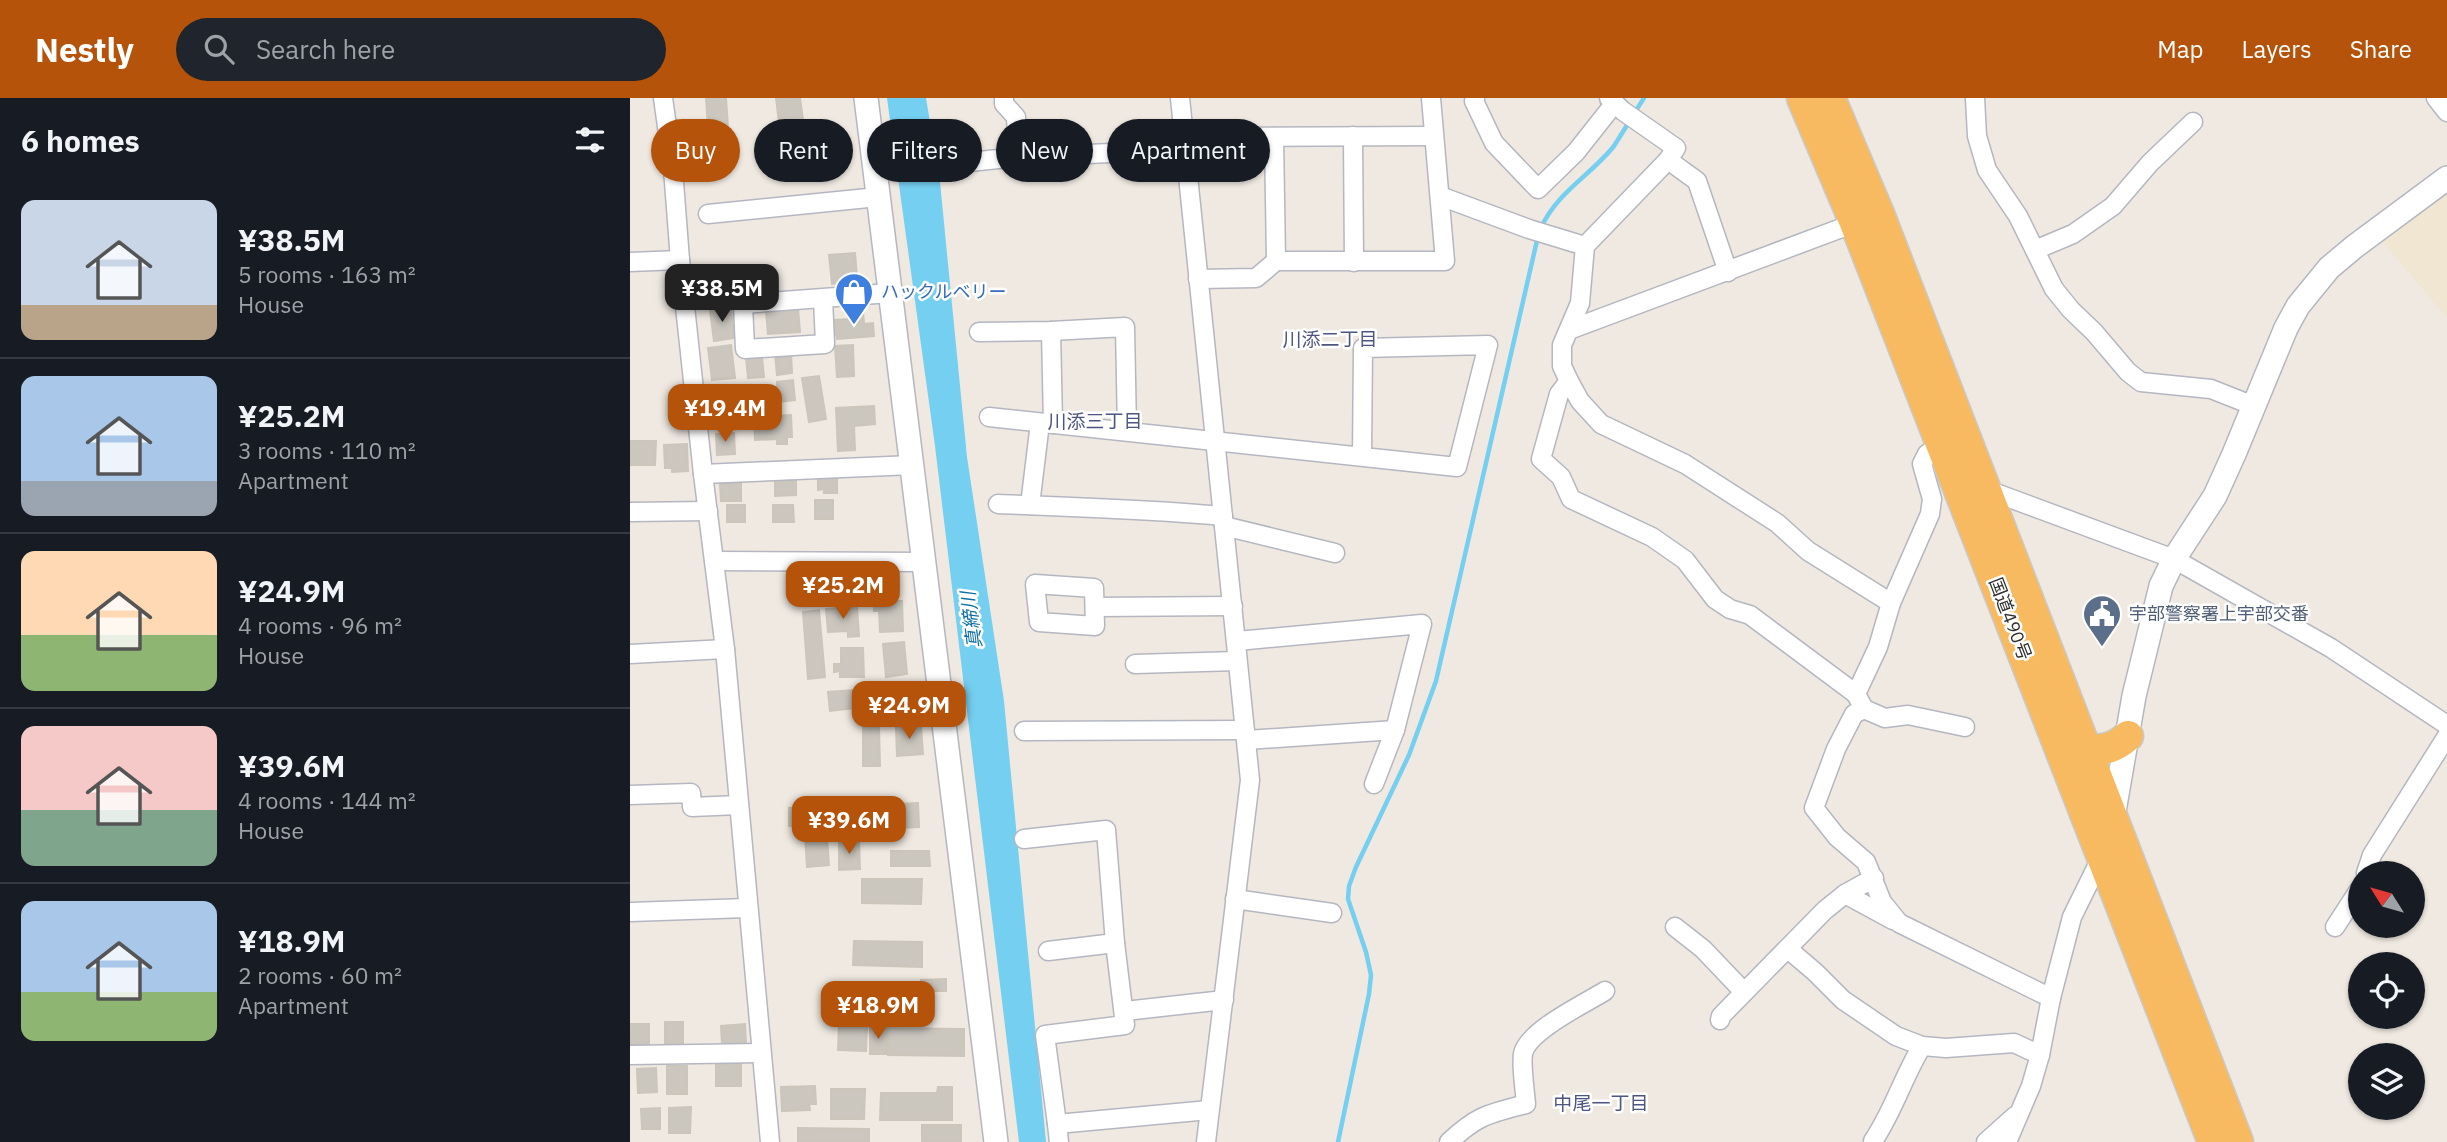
<!DOCTYPE html>
<html lang="en">
<head>
<meta charset="utf-8">
<style>
  body { margin:0; font-family:"IBM Plex Sans","Noto Sans JP",sans-serif; background:#20242c; color:#f1f3f6; height:100vh; display:flex; flex-direction:column; font-size:26px; white-space:nowrap }
  * { box-sizing:border-box; margin:0 }
  p { font-size:23px; color:#9ea1a6 }
  .icon { flex:none; width:38px; height:38px; fill:none; stroke:currentColor; stroke-width:2; stroke-linecap:round; stroke-linejoin:round }
  .map { position:relative; flex:1; overflow:hidden }
  .sheet { display:flex; flex-direction:column; background:#171b24; width:630px }
  .sheet>* { flex:none }
  .banner { position:absolute; left:21px; top:21px; width:665px; height:63px; display:flex; gap:14px }
  .needle { width:46px; rotate:307deg }
  .controls { position:absolute; left:1718px; top:763px; display:grid; gap:14px }
  .controls a { display:grid; place-items:center; width:77px; height:77px; border-radius:50%; background:#171b24; box-shadow:0 2px 5px #0004; font-size:35px }
  .price { position:absolute; translate:-50% -60px; padding:0 16px; border-radius:14px; background:#b45309; color:#fff; font-size:23px; line-height:46px; filter:drop-shadow(0 2px 4px #0008) }
  .price::after { content:''; position:absolute; left:50%; top:42px; width:21px; height:16px; margin-left:-10px; background:inherit; clip-path:polygon(0 0,100% 0,50% 100%) }
  .price.on { background:#222; color:#fff }
  ul { padding:0; list-style:none }
  li { display:flex; align-items:center; gap:21px; height:175px; padding:0 21px }
  li+li { border-top:2px solid #363941 }
  li span { display:grid; place-items:center; flex:none; width:196px; height:140px; border-radius:14px; color:#555 }
  li>.icon { margin-inline-start:auto }
  span .icon { width:84px; height:84px; fill:#fffc; stroke-width:1 }
  li b { font-size:30px }
  h2 { display:flex; justify-content:space-between; align-items:center; height:84px; padding:0 21px; font-size:30px }
  .pill { padding:0 24px; border-radius:32px; background:#171b24; box-shadow:0 2px 5px #0004; font-size:24px; line-height:63px }
  .pill.on { background:#b45309; color:#fff }
  header { display:flex; align-items:center; gap:42px; box-sizing:border-box; height:98px; padding:0 35px; background:#b45309; color:#fff }
  header strong { font-size:33px }
  nav { display:flex; gap:38px; margin-inline-start:auto; font-size:24px }
  .search { width:490px; height:63px; background:#20242c; display:flex; align-items:center; gap:18px; box-sizing:border-box; padding:0 24px; border-radius:38px; color:#9ea1a6; font-size:26px }
  main { display:flex; flex:1; min-height:0 }
  .map>svg:first-child { display:block }
  .education { fill:#f0e6d1 }
  .water { fill:#75cff0 }
  .lines { fill:none; stroke-linecap:round; stroke-linejoin:round }
  .stream { stroke:#75cff0; stroke-width:4.5 }
  .building { fill:#cbc7bf; stroke:#cbc5ba; stroke-width:2 }
  .minor-casing { stroke:#b4b7c1; stroke-width:21 }
  .tertiary-casing { stroke:#b4b7c1; stroke-width:26 }
  .trunk-casing { stroke:#c9c9c9; stroke-width:33 }
  .minor { stroke:#fff; stroke-width:18 }
  .tertiary { stroke:#fff; stroke-width:23 }
  .trunk { stroke:#f8ba60; stroke-width:30 }
  .labels { text-anchor:middle; stroke-width:5; stroke-linejoin:round; paint-order:stroke }
  .shop-label { font-size:18px; fill:#366cbe; stroke:#fff; text-anchor:start }
  .service-label { font-size:18px; fill:#4e5e75; stroke:#fff; text-anchor:start }
  .street-label { font-size:18px; fill:#2e2e2e; stroke:#fff }
  .neighbourhood-label { font-size:19px; fill:#4d5680; stroke:#fff }
  .water-label { font-size:19px; font-style:italic; fill:#0d6fa3; stroke:#fff }
</style>
</head>
<body>
<header>
<strong>Nestly</strong>
<div class="search"><svg class="icon" aria-label="search" viewBox="0 0 24 24"><circle cx="10" cy="10" r="6"/><path d="M15 15l6 6"/></svg>Search here</div>
<nav><a>Map</a><a>Layers</a><a>Share</a></nav>
</header>
<main>
<section class="sheet">
<h2>6 homes<svg class="icon" aria-label="filters" viewBox="0 0 24 24"><path d="M4 7h16M4 17h16"/><circle cx="9" cy="7" r="2"/><circle cx="15" cy="17" r="2"/></svg></h2>
<ul>
<li><span style="background:linear-gradient(#c9d6e8 75%,#b9a48a 0)"><svg class="icon" aria-label="home" viewBox="0 0 24 24"><path d="M3 11l9-7 9 7M6 9v11h12V9"/></svg></span><div><b>¥38.5M</b><p>5 rooms · 163 m²</p><p>House</p></div></li>
<li><span style="background:linear-gradient(#a9c7e8 75%,#9aa5b1 0)"><svg class="icon" aria-label="home" viewBox="0 0 24 24"><path d="M3 11l9-7 9 7M6 9v11h12V9"/></svg></span><div><b>¥25.2M</b><p>3 rooms · 110 m²</p><p>Apartment</p></div></li>
<li><span style="background:linear-gradient(#ffd9b3 60%,#8fb573 0)"><svg class="icon" aria-label="home" viewBox="0 0 24 24"><path d="M3 11l9-7 9 7M6 9v11h12V9"/></svg></span><div><b>¥24.9M</b><p>4 rooms · 96 m²</p><p>House</p></div></li>
<li><span style="background:linear-gradient(#f6c9c9 60%,#7fa58c 0)"><svg class="icon" aria-label="home" viewBox="0 0 24 24"><path d="M3 11l9-7 9 7M6 9v11h12V9"/></svg></span><div><b>¥39.6M</b><p>4 rooms · 144 m²</p><p>House</p></div></li>
<li><span style="background:linear-gradient(#a9c7e8 65%,#8fb573 0)"><svg class="icon" aria-label="home" viewBox="0 0 24 24"><path d="M3 11l9-7 9 7M6 9v11h12V9"/></svg></span><div><b>¥18.9M</b><p>2 rooms · 60 m²</p><p>Apartment</p></div></li>
</ul>
</section>
<div class="map">
<svg width="1817" height="1044" viewBox="0 0 1817 1044">
  <rect width="100%" height="100%" fill="#efe9e1"/>
  <polygon class="education" points="1817,89 1817,220 1749,139"/>
  <polygon class="water" points="257,0 296,0 310,84 337,359 374,603 416,1044 389,1044 305,348"/>
  <g class="lines">
    <g class="stream">
      <polyline points="1003,17 1014,0"/>
      <path d="M911 130C926 95 961 77 984 48 989 40 994 32 999 24"/>
      <polyline points="708,1044 739,896 741,877 736,854 718,801 719,788 726,769 779,657 806,583 908,138"/>
    </g>
  </g>
  <g class="building">
    <polygon points="76,0 96,0 100,59 80,61"/>
    <polygon points="146,0 170,0 173,22 149,25"/>
    <polygon points="225,155 227,179 218,180 218,184 202,186 199,157"/>
    <polygon points="101,209 104,240 84,243 80,212"/>
    <polygon points="168,210 170,234 138,236 136,213"/>
    <polygon points="233,213 234,226 243,225 244,238 207,241 206,236 202,236 202,230 206,230 205,222 219,221 219,214"/>
    <polygon points="101,247 105,280 82,282 78,250"/>
    <polygon points="223,247 224,278 207,279 205,248"/>
    <polygon points="161,255 162,275 147,277 145,256"/>
    <polygon points="132,259 134,279 118,280 116,260"/>
    <polygon points="189,278 196,321 179,324 172,280"/>
    <polygon points="163,282 165,302 148,304 147,284"/>
    <polygon points="244,308 245,326 224,328 225,352 208,353 206,310"/>
    <polygon points="161,317 162,339 157,339 157,346 147,346 147,341 125,342 124,319"/>
    <polygon points="104,335 105,356 87,357 86,336"/>
    <polygon points="0,343 26,343 25,367 0,367"/>
    <polygon points="57,346 58,373 42,374 42,370 35,370 34,347"/>
    <polygon points="188,377 207,377 207,395 194,395 194,391 188,392"/>
    <polygon points="145,380 166,380 166,397 145,398"/>
    <polygon points="111,385 111,403 91,403 90,386"/>
    <rect x="185" y="402" width="18" height="19"/>
    <rect x="97" y="407" width="18" height="17"/>
    <polygon points="143,407 163,407 164,424 143,424"/>
    <polygon points="266,484 266,503 272,503 273,533 250,534 249,513 244,513 243,485"/>
    <polygon points="227,509 229,538 218,539 218,533 198,534 196,511"/>
    <polygon points="189,512 195,579 178,581 173,514"/>
    <polygon points="274,544 277,576 256,579 253,546"/>
    <polygon points="211,550 233,550 234,579 210,579 210,573 204,574 204,566 211,566"/>
    <polygon points="268,587 269,595 275,595 276,611 245,613 244,595 251,594 250,588"/>
    <polygon points="224,592 225,610 200,613 198,594"/>
    <polygon points="291,628 293,656 267,658 266,629"/>
    <polygon points="233,629 249,629 250,668 233,668"/>
    <polygon points="211,705 236,706 235,723 210,722"/>
    <polygon points="288,705 289,729 268,730 268,706"/>
    <polygon points="178,707 203,708 202,725 177,724"/>
    <polygon points="241,708 263,708 263,728 251,728 251,724 241,724"/>
    <polygon points="159,710 173,710 172,728 159,728"/>
    <polygon points="188,736 188,739 197,739 199,767 177,769 175,737"/>
    <polygon points="229,744 230,771 209,772 209,745"/>
    <polygon points="261,753 299,753 300,768 261,768"/>
    <polygon points="232,781 292,781 291,806 232,805"/>
    <polygon points="224,843 292,844 292,869 223,867"/>
    <polygon points="316,881 316,893 291,893 291,882"/>
    <rect x="35" y="924" width="18" height="21"/>
    <polygon points="0,926 19,926 19,946 1,947"/>
    <polygon points="115,926 116,945 92,946 91,928"/>
    <polygon points="209,927 237,928 236,953 208,952"/>
    <polygon points="240,930 257,930 256,956 240,956"/>
    <polygon points="258,930 334,931 334,958 258,957"/>
    <rect x="86" y="966" width="25" height="22"/>
    <rect x="37" y="968" width="20" height="28"/>
    <polygon points="26,970 27,994 8,995 7,971"/>
    <polygon points="185,988 186,1006 179,1006 180,1012 152,1013 151,989"/>
    <polygon points="308,989 322,989 322,1022 250,1022 251,995 307,995"/>
    <polygon points="201,991 235,991 234,1021 201,1021"/>
    <polygon points="61,1009 60,1035 39,1035 39,1010"/>
    <polygon points="30,1010 30,1031 12,1031 11,1011"/>
    <rect x="292" y="1027" width="39" height="17"/>
    <polygon points="168,1030 239,1031 239,1044 168,1044"/>
  </g>
  <g class="lines">
    <defs>
      <g id="minor">
        <polyline points="33,0 43,71 50,162 73,376 95,551 140,1044"/>
        <polyline points="374,0 374,6 386,19 388,59 504,54"/>
        <polyline points="550,0 620,682 576,1044"/>
        <polyline points="845,0 844,3 864,45 908,91 946,54 984,6"/>
        <polyline points="979,0 993,13 1046,50 1038,62 955,148 950,205 932,247 932,268 939,283 950,303 971,326 1055,366 1147,425 1178,453 1261,505"/>
        <polyline points="1345,0 1347,38 1357,72 1388,118 1424,191 1441,212 1464,234 1498,274 1511,284 1581,291 1624,308"/>
        <polyline points="1806,0 1817,14"/>
        <polyline points="723,38 724,164"/>
        <polyline points="554,39 803,38"/>
        <polyline points="644,39 646,163"/>
        <polyline points="1038,62 1067,83 1098,174"/>
        <polyline points="330,65 388,59"/>
        <polyline points="810,98 899,131 955,148"/>
        <polyline points="78,116 248,99"/>
        <polyline points="1405,152 1443,136 1483,108 1520,65 1563,24"/>
        <polyline points="0,164 50,162"/>
        <polyline points="568,181 626,180 646,163 815,163 801,0"/>
        <polyline points="193,200 195,246 115,251 113,206 260,195"/>
        <polyline points="939,232 1233,122"/>
        <polyline points="421,233 423,326"/>
        <polyline points="349,234 421,233 495,229 497,333"/>
        <polyline points="939,283 929,296 911,361 931,379 941,401 1022,439 1055,462 1085,501 1100,511 1120,517 1226,596"/>
        <polyline points="359,319 827,369 858,247 733,250 732,357"/>
        <polyline points="1318,342 1297,356 1292,366 1302,401 1300,416 1261,505 1248,549 1226,596 1234,611 1224,616 1206,651 1184,710 1207,739 1236,764 1252,804 1269,825 1421,900"/>
        <polyline points="73,376 282,367"/>
        <polyline points="1355,391 1544,461 1701,550 1817,627"/>
        <path d="M368 406C443 409 518 411 593 418"/>
        <polyline points="400,407 410,325"/>
        <polyline points="0,414 78,413"/>
        <polyline points="594,428 705,455"/>
        <polyline points="84,463 294,464"/>
        <polygon points="405,486 464,490 465,528 409,524"/>
        <polyline points="465,509 603,508"/>
        <polyline points="607,543 792,526 765,632 744,686"/>
        <polyline points="0,556 95,551"/>
        <polyline points="505,566 607,563"/>
        <polyline points="1234,611 1255,620 1278,617 1335,629"/>
        <polyline points="394,633 615,632"/>
        <polyline points="617,642 765,632"/>
        <polyline points="0,697 61,695 62,709 109,707"/>
        <polyline points="394,741 476,732 485,845 495,927 415,937 427,1026"/>
        <polyline points="1736,775 1742,757 1817,638"/>
        <polyline points="1215,796 1263,822"/>
        <polyline points="605,801 702,815"/>
        <polyline points="0,814 117,810"/>
        <polyline points="1045,829 1073,851 1114,894"/>
        <polyline points="1705,829 1731,789"/>
        <polyline points="1158,851 1185,874 1213,902 1266,938 1292,948 1316,950 1384,945 1410,957"/>
        <polyline points="418,853 485,845"/>
        <polyline points="495,913 594,902"/>
        <polyline points="1090,922 1091,918 1195,812 1215,796 1244,780"/>
        <polyline points="0,957 131,955"/>
        <path d="M1243 1043C1263 1014 1273 979 1292 948"/>
        <polyline points="429,1044 427,1026 579,1012"/>
        <path d="M819 1044C848 1017 858 1016 896 1006 895 993 891 968 893 956 897 933 956 905 975 893"/>
        <polyline points="1356,1044 1385,1018"/>
        <polyline points="1377,1044 1401,988 1410,957 1421,900 1442,819 1472,758"/>
      </g>
      <g id="tertiary">
        <polyline points="236,0 366,1044"/>
        <polyline points="1482,725 1504,598 1531,488 1544,461 1585,398 1604,356 1656,230 1668,208 1699,170 1724,149 1817,80"/>
      </g>
      <g id="trunk">
        <polyline points="1172,0 1225,125 1583,1044"/>
        <polyline points="1200,0 1249,116 1608,1044"/>
        <path d="M1456 651C1473 653 1485 650 1498 638"/>
      </g>
    </defs>
    <use href="#minor" class="minor-casing"/>
    <use href="#tertiary" class="tertiary-casing"/>
    <use href="#trunk" class="trunk-casing"/>
    <use href="#minor" class="minor"/>
    <use href="#tertiary" class="tertiary"/>
    <use href="#trunk" class="trunk"/>
  </g>
  <defs>
    <symbol id="shop-pin" viewBox="-11 -11 22 30"><path d="M0 17L-7.5 6A9.5 9.5 0 1 1 7.5 6Z" fill="#3f7fe0" stroke="#fff"/><path d="M-5-2.5h2.3a2.7 3.5 0 0 1 5.4 0H5L5.5 6h-11ZM-1.5-2.5h3a1.5 2.3 0 0 0-3 0Z" fill="#fff"/></symbol>
    <symbol id="civic-pin" viewBox="-11 -11 22 30"><path d="M0 17L-7.5 6A9.5 9.5 0 1 1 7.5 6Z" fill="#5c6f8a" stroke="#fff"/><path d="M-.6-6.5H3V-4.5H.6V-3L4-1V1h2V6H-6V1h2V-1L-.6-3ZM-1.2 2.5V6h2.4V2.5Z" fill="#fff"/></symbol>
  </defs>
  <g fill-rule="evenodd">
    <use href="#shop-pin" x="202" y="172" width="44" height="60"/>
    <use href="#civic-pin" x="1450" y="494" width="44" height="60"/>
  </g>
  <g class="labels">
    <g class="shop-label">
      <text x="251" y="200">ハックルベリー</text>
    </g>
    <g class="service-label">
      <text x="1499" y="522">宇部警察署上宇部交番</text>
    </g>
    <g class="street-label">
      <text transform="translate(1380 521) rotate(69)" y="6">国道490号</text>
    </g>
    <g class="neighbourhood-label">
      <text x="700" y="248">川添二丁目</text>
      <text x="465" y="330">川添三丁目</text>
      <text x="971" y="1012">中尾一丁目</text>
    </g>
    <g class="water-label">
      <text transform="translate(341 522) rotate(-97)" y="7">真締川</text>
    </g>
  </g>
</svg>
<div class="controls">
<a><svg class="needle" viewBox="-14 -14 28 28"><path d="M0-13l5 13h-10z" fill="#e53935"/><path d="M0 13l5-13h-10z" fill="#9ea1a6"/></svg></a>
<a><svg class="icon" aria-label="locate" viewBox="0 0 24 24"><circle cx="12" cy="12" r="6"/><path d="M12 2v4M12 18v4M2 12h4M18 12h4"/></svg></a>
<a><svg class="icon" aria-label="layers" viewBox="0 0 24 24"><path d="M12 4l9 5-9 5-9-5zM3 14l9 5 9-5"/></svg></a>
</div>
<b class="price on" style="left:92px;top:226px">¥38.5M</b>
<b class="price" style="left:95px;top:346px">¥19.4M</b>
<b class="price" style="left:213px;top:523px">¥25.2M</b>
<b class="price" style="left:279px;top:643px">¥24.9M</b>
<b class="price" style="left:219px;top:758px">¥39.6M</b>
<b class="price" style="left:248px;top:943px">¥18.9M</b>
<div class="banner">
<a class="pill on">Buy</a>
<a class="pill">Rent</a>
<a class="pill">Filters</a>
<a class="pill">New</a>
<a class="pill">Apartment</a>
</div>
</div>
</main>
</body>
</html>
